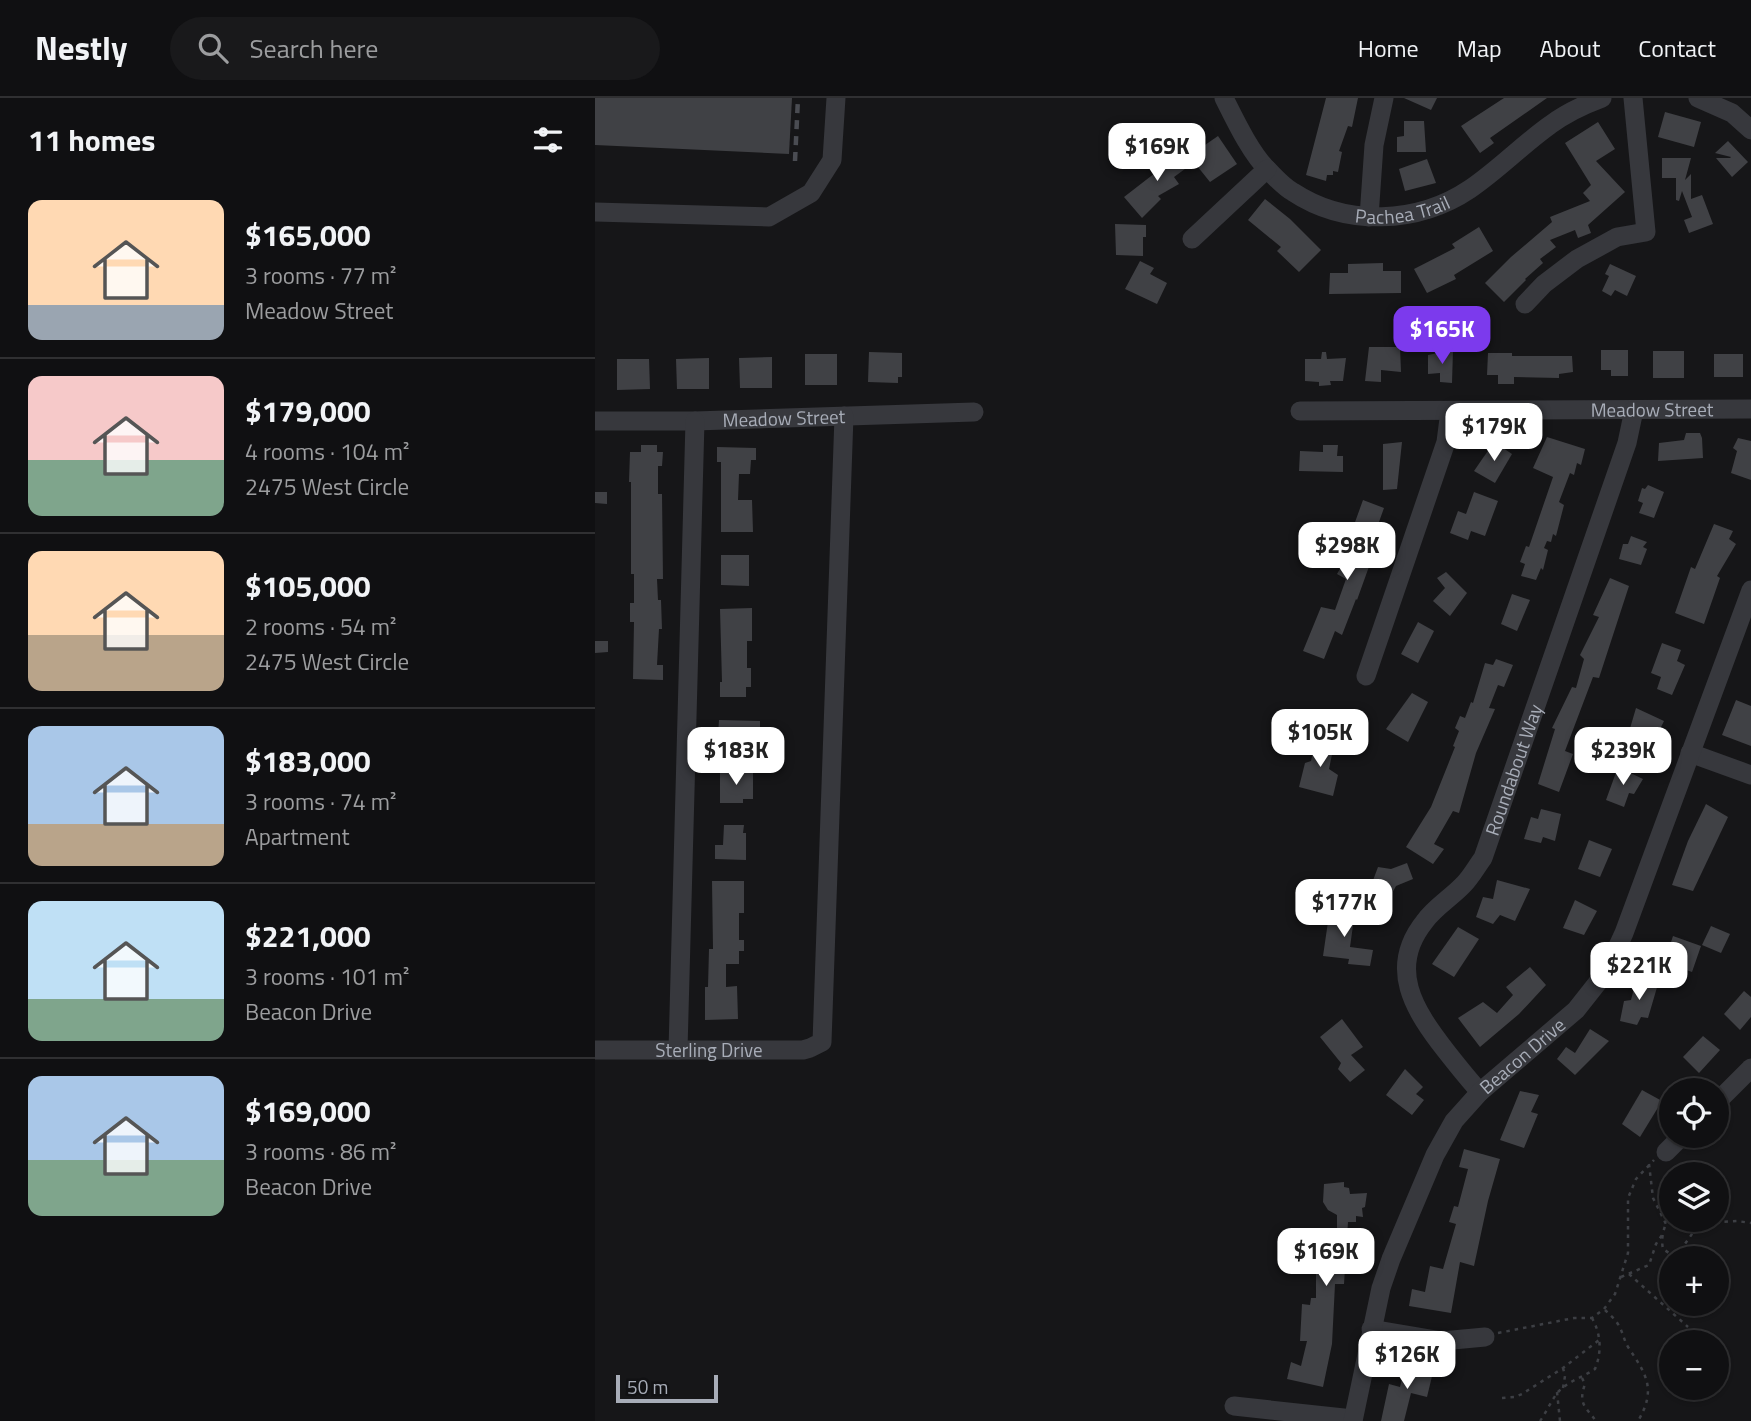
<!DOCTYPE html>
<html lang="en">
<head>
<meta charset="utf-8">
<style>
  body { margin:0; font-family:"Titillium Web",sans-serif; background:#19191b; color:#f1f3f6; height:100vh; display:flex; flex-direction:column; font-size:26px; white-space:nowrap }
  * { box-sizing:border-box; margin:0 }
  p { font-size:23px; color:#9c9d9f }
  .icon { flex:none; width:38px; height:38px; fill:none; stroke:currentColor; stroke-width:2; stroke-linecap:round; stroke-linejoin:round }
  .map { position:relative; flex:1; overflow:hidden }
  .drawer { display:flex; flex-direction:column; background:#101012; width:595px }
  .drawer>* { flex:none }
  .controls { position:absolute; left:1064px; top:980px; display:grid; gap:14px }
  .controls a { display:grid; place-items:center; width:70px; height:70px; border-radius:50%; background:#101012; box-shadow:0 2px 5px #0004,0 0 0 2px #303032; font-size:35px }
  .scale { position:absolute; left:21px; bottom:18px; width:102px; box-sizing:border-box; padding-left:7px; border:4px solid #a8adb8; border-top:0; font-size:19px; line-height:24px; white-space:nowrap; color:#a8adb8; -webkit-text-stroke:5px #111113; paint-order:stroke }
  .price { position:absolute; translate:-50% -60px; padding:0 16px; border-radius:14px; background:#fff; color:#222; font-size:23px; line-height:46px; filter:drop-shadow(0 2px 4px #0008) }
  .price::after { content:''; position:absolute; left:50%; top:42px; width:21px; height:16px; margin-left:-10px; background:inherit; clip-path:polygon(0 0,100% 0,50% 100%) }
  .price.selected { background:#7c3aed; color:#fff }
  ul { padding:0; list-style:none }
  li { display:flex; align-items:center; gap:21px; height:175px; padding:0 28px }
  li+li { border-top:2px solid #303032 }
  li span { display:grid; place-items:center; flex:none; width:196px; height:140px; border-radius:14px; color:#555 }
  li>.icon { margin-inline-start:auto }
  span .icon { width:84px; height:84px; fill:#fffc; stroke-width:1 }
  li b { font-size:30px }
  h2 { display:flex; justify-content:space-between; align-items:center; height:84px; padding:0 28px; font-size:30px }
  header { display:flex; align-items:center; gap:42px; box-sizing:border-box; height:98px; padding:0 35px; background:#101012; border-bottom:2px solid #303032 }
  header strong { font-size:33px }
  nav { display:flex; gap:38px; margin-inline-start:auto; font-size:24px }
  .search { width:490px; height:63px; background:#19191b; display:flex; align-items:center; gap:18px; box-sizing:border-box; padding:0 24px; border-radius:38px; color:#9c9d9f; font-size:26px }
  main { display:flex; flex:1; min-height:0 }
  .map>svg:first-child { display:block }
  .building { fill:#404145 }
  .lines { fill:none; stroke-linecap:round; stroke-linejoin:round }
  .path { stroke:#3d3f44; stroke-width:2.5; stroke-dasharray:3.5 5; stroke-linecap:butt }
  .minor { stroke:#37383d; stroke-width:19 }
  .rail { stroke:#4a4c52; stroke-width:4.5; stroke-dasharray:9 7; stroke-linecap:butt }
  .labels { text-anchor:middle; stroke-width:7; stroke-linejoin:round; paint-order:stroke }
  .street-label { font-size:19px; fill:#a8adb8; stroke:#111113 }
</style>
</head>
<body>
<header>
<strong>Nestly</strong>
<div class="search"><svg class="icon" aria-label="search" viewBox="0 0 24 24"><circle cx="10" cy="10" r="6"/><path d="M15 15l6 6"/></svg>Search here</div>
<nav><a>Home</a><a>Map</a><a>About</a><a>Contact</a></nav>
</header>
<main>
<section class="drawer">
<h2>11 homes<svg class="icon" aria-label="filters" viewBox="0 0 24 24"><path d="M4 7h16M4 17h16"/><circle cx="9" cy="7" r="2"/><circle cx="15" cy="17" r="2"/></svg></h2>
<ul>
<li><span style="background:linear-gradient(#ffd9b3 75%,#9aa5b1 0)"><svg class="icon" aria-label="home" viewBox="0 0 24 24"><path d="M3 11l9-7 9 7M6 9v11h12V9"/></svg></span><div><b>$165,000</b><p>3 rooms · 77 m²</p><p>Meadow Street</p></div></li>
<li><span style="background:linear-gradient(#f6c9c9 60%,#7fa58c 0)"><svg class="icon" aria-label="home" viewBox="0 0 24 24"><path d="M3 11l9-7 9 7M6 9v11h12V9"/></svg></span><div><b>$179,000</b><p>4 rooms · 104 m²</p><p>2475 West Circle</p></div></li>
<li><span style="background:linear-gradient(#ffd9b3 60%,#b9a48a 0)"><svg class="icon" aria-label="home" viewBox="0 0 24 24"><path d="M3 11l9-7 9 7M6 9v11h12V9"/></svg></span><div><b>$105,000</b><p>2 rooms · 54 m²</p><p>2475 West Circle</p></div></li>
<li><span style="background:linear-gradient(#a9c7e8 70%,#b9a48a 0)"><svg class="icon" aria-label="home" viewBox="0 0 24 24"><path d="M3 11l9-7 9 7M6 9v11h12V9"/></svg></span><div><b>$183,000</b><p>3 rooms · 74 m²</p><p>Apartment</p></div></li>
<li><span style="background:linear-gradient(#bfe0f5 70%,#7fa58c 0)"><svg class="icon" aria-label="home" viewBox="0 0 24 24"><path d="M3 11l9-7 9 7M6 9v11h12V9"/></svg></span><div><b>$221,000</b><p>3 rooms · 101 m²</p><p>Beacon Drive</p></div></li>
<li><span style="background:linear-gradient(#a9c7e8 60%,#7fa58c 0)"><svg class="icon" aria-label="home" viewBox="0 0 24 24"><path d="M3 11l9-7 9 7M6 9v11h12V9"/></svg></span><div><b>$169,000</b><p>3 rooms · 86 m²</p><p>Beacon Drive</p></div></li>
</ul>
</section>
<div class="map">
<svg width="1156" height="1323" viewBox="0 0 1156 1323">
  <rect width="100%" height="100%" fill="#161618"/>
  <g class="building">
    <polygon points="0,0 197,0 194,56 0,47"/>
    <polygon points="731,0 763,0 757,29 753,28 744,53 747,54 743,74 738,73 738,77 732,77 731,83 711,77"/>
    <polygon points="809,0 842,0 836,12"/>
    <polygon points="909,0 952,0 895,40 899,45 885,55 866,28"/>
    <polygon points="1070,14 1106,24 1099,49 1063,39"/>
    <polygon points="809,23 829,23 831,54 802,54 802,39 809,38"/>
    <polygon points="1003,24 1020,51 1001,63 1030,94 993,127 996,135 983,140 980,132 955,142 961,149 945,161 948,165 930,181 931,182 909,204 890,185 916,159 957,124 955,119 995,103 988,95 996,87 970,45"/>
    <polygon points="623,38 642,66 615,84 594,58"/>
    <polygon points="1133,43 1153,64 1137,79 1121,60 1135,60 1136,59 1120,55"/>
    <polygon points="581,50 594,68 579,79 584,86 563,98 566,101 547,120 529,99 560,75 556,68"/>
    <polygon points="1067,60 1096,60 1090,82 1096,76 1096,101 1107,97 1118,126 1094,135 1089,122 1097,119 1087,93 1084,103 1081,102 1081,80 1067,80"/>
    <polygon points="832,61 841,85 810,93 804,71"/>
    <polygon points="670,101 695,121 726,152 704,174 682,153 686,149 653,122"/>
    <polygon points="520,126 551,127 551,139 548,139 548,158 521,157"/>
    <polygon points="884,129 898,153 859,177 861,181 832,195 819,171 860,150 857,146"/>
    <polygon points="545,163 559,170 555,176 572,185 562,206 530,191"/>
    <polygon points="788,165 788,173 806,173 806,195 734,196 735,175 753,175 753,166"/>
    <polygon points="1015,166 1041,178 1032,198 1020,192 1016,198 1007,193 1014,178 1010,176"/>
    <polygon points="774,249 805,249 806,274 786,272 786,284 770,283"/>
    <polygon points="858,252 857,285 845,284 845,275 833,276 833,257"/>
    <polygon points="1006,252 1033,252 1033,278 1016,278 1016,272 1006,272"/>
    <rect x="1058" y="253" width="31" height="27"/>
    <polygon points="274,254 307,255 307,279 303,279 303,285 273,284"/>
    <polygon points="727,254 731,254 732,261 751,260 748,283 735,283 736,287 724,288 724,284 710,283 710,261 726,261"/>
    <polygon points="893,255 917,255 917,258 977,258 978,274 964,276 964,280 919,279 919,286 903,286 903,277 892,277"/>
    <rect x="210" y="256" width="32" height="31"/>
    <rect x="1119" y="256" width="29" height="23"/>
    <polygon points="177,259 177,290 145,290 144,260"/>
    <polygon points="114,260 114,291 82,291 81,261"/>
    <polygon points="22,261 54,261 55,291 22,292"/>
    <polygon points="1091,335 1105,335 1107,340 1108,360 1063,363 1064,345 1089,342"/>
    <polygon points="952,339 990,351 986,367 982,365 979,377 975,375 964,404 969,407 961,438 958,436 956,444 952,443 949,450 953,452 948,472 946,470 941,482 926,478 930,466 925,464 931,448 934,449 958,379 938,370"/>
    <polygon points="1143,340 1156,343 1156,382 1136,375 1142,353 1138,350"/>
    <polygon points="807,344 802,391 788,392 788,346"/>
    <polygon points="899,344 917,356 900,385 879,373"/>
    <polygon points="46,347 62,347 62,354 68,354 67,368 63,368 63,396 67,396 68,481 62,481 63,502 66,502 67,531 64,531 62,567 68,567 68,582 38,581 39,524 35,524 35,505 39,505 39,476 36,476 36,384 34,384 35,354 46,354"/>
    <polygon points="728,347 743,347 742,358 748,358 748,374 704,373 705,353 728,354"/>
    <polygon points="122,349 161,350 161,362 156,362 155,376 144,376 143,402 157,402 158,434 126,434 126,364 122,364"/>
    <polygon points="1053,387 1069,394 1059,420 1044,415 1048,405 1043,403 1047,390 1050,391"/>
    <polygon points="0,394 12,394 12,406 0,405"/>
    <polygon points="879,394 903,403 890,438 876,433 873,442 855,435 863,413 871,416"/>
    <polygon points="768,402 789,410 771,460 776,463 762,502 761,501 747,537 740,533 729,561 708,553 726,509 740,512 751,481 742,476 762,441 755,438"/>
    <polygon points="1119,426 1138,433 1134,441 1141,446 1122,478 1125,480 1109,526 1080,515 1096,469 1100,471"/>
    <polygon points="1036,438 1052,444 1048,449 1052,451 1046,467 1024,461 1028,446 1033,446"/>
    <polygon points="126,457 154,457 154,488 126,487"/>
    <polygon points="851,474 872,495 855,518 838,503 850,490 842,480"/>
    <polygon points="1015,480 1034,488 1004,580 998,579 970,653 978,656 964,694 943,686 960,631 957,630 977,589 981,590 989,561 985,557 1004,519 998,517"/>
    <polygon points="917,496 935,502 922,533 906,526"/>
    <polygon points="157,510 157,543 152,543 152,570 156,570 156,589 151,589 151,599 125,599 125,584 127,584 125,511"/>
    <polygon points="823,524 839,533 823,565 806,556"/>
    <polygon points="0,543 13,543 13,554 0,555"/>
    <polygon points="1067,545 1086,552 1082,563 1090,567 1077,597 1062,591 1066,579 1056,575"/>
    <polygon points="901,561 918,567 909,589 903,587 894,610 900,611 881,655 864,715 858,713 839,746 849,751 838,766 811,749 836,709 860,649 858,648 864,633 860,630 865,618 870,620 876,604 878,605 890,565 898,567"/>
    <polygon points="817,595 833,604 813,644 791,631"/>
    <polygon points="1141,602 1156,608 1156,648 1127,637"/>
    <polygon points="1041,610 1069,623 1062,637 1057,636 1050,648 1031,644"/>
    <polygon points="124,622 165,623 165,635 157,635 157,649 129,648 129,637 123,637"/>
    <polygon points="722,637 740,642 734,671 743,677 738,698 704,689 710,665 716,663"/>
    <polygon points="1023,669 1048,681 1039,696 1034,695 1029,709 1011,702"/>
    <polygon points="125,675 158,675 158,701 148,701 148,705 125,705"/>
    <polygon points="1111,706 1133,719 1098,793 1077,787 1093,743"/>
    <polygon points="946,711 966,716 960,743 948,739 946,745 929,741 936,719 943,721"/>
    <polygon points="129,727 149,727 148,735 151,735 151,762 120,761 120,747 128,747"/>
    <polygon points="994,742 1017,751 1005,779 983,771"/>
    <polygon points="812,765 818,781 801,788 789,810 771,801 783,769 796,771"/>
    <polygon points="902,782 935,791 920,823 905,817 898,826 881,819 888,799 898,801"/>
    <polygon points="117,783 149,783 149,815 144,815 144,842 149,842 149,853 144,853 144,866 131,866 131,889 142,888 143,921 110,922 110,889 113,889 114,851 118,851"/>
    <polygon points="980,802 1002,813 989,837 968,830"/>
    <polygon points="735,810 760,813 755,849 778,852 775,868 753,866 754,861 728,858"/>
    <polygon points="1116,828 1135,836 1126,855 1107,847"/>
    <polygon points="863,829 884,841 859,879 837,866"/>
    <polygon points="1078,838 1106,848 1097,874 1074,866 1078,855 1073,853"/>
    <polygon points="935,869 951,887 924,916 885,949 863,920 888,904 902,915 918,897 911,889"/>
    <polygon points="1042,878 1063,886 1053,920 1046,919 1042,927 1025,923 1029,903 1036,902"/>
    <polygon points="1149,893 1156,899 1156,919 1145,932 1129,916"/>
    <polygon points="747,921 768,949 756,957 770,972 755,984 743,971 746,965 725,939"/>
    <polygon points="995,931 1014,943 980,977 962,961 971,949 980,955"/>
    <polygon points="1108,938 1125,952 1104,975 1088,959"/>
    <polygon points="810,971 828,989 821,996 829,1002 817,1017 791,997"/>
    <polygon points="1047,992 1067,1003 1045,1039 1027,1026"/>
    <polygon points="925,993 944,997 936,1014 943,1016 929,1050 905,1042"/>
    <polygon points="869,1051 905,1061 893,1103 879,1168 865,1164 856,1215 814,1208 817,1191 830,1194 835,1168 848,1171 861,1126 854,1124 859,1108 863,1109 873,1071 864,1069"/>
    <polygon points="749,1084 749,1089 754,1090 755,1096 772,1095 770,1109 767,1110 768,1119 761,1118 761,1124 753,1124 749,1186 740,1186 737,1246 728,1289 692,1281 696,1264 706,1268 712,1243 705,1243 707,1206 715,1207 716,1200 721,1200 721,1154 738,1152 738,1144 742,1143 742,1117 733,1112 728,1104 729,1086"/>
    <polygon points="811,1264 839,1270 832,1299 816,1295 809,1323 786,1323 794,1286 805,1289"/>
  </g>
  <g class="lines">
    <g class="path">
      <polyline points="1054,1066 1058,1100 1071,1126"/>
      <path d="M1076 1113C1071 1125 1065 1137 1068 1151L1077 1157 1087 1150 1107 1122"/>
      <polyline points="1104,1125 1142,1123 1156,1125"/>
      <polyline points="1034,1176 1093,1229"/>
      <polyline points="1026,1179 1054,1167 1061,1146 1067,1137"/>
      <path d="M1010 1212C1015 1217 1021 1222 1024 1228 1028 1235 1029 1242 1033 1249 1051 1276 1062 1291 1043 1323"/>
      <polyline points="903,1235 979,1220 997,1220 1009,1211 1020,1196 1033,1155 1033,1100 1041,1081 1059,1062"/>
      <path d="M987 1280 990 1286C983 1306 990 1308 1001 1323"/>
      <polyline points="968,1290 970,1278 968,1270"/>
      <polyline points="962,1294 965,1323"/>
      <polyline points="907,1300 920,1299 927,1296 968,1270 1004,1242"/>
      <path d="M945 1323C951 1315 958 1299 964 1293 974 1283 988 1279 1000 1271 1007 1254 1006 1236 997 1220"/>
    </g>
    <g class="minor">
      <path id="s1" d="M629 0C640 22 656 56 674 73 681 80 689 89 698 94 751 129 823 126 875 91 903 72 927 47 955 27 971 15 988 7 1007 0"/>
      <polyline points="1103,0 1137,15 1156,32"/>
      <polyline points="0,114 174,119 216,95 237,62 241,0"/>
      <polyline points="774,119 779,47 789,0"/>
      <polyline points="597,141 672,71"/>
      <polyline points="930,206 949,186 982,161 1022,139 1051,134 1038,0"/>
      <path id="s2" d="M705 313 1156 311"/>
      <path id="s3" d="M0 323H100L379 314"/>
      <polyline points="771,578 851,344 855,313"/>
      <polyline points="1095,655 1156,677"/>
      <path id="s4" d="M0 952H208L215 950 227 944 249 318"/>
      <polyline points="83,952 100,323"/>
      <path id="s5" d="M885 994C873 981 862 967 851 953 819 912 792 870 830 823 840 809 857 799 869 786 876 779 882 768 888 760L1032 345 1039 312"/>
      <polyline points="1122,1004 1156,970"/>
      <polyline points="1071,1054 1087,1038"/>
      <polyline points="776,1231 847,1243 890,1239"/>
      <polyline points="639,1308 758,1321"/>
      <path id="s6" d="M758 1323 786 1190 796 1161 840 1057 859 1023 885 994 981 912 1011 874 1029 835 1156 492"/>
    </g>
    <polyline class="rail" points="200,63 203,0"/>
  </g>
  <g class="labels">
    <g class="street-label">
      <text dy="7" stroke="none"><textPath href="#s1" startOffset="233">Pachea Trail</textPath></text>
      <text dy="7" stroke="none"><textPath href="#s2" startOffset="352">Meadow Street</textPath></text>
      <text dy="7" stroke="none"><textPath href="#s3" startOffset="189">Meadow Street</textPath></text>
      <text dy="7" stroke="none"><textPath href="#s5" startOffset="378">Roundabout Way</textPath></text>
      <text dy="7" stroke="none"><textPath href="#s4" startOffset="114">Sterling Drive</textPath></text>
      <text dy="7" stroke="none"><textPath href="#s6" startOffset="413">Beacon Drive</textPath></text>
    </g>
  </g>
</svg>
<div class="controls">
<a><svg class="icon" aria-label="locate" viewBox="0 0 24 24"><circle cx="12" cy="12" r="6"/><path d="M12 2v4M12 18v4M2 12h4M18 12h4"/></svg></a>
<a><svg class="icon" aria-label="layers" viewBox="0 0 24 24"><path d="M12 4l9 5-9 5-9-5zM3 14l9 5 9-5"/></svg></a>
<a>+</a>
<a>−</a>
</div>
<div class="scale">50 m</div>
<b class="price" style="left:562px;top:85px">$169K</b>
<b class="price selected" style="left:847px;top:268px">$165K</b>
<b class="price" style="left:899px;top:365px">$179K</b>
<b class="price" style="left:752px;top:484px">$298K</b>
<b class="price" style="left:725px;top:671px">$105K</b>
<b class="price" style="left:141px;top:689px">$183K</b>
<b class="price" style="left:1028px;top:689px">$239K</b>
<b class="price" style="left:749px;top:841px">$177K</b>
<b class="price" style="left:1044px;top:904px">$221K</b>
<b class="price" style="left:731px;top:1190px">$169K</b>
<b class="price" style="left:812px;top:1293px">$126K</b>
</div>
</main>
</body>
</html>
